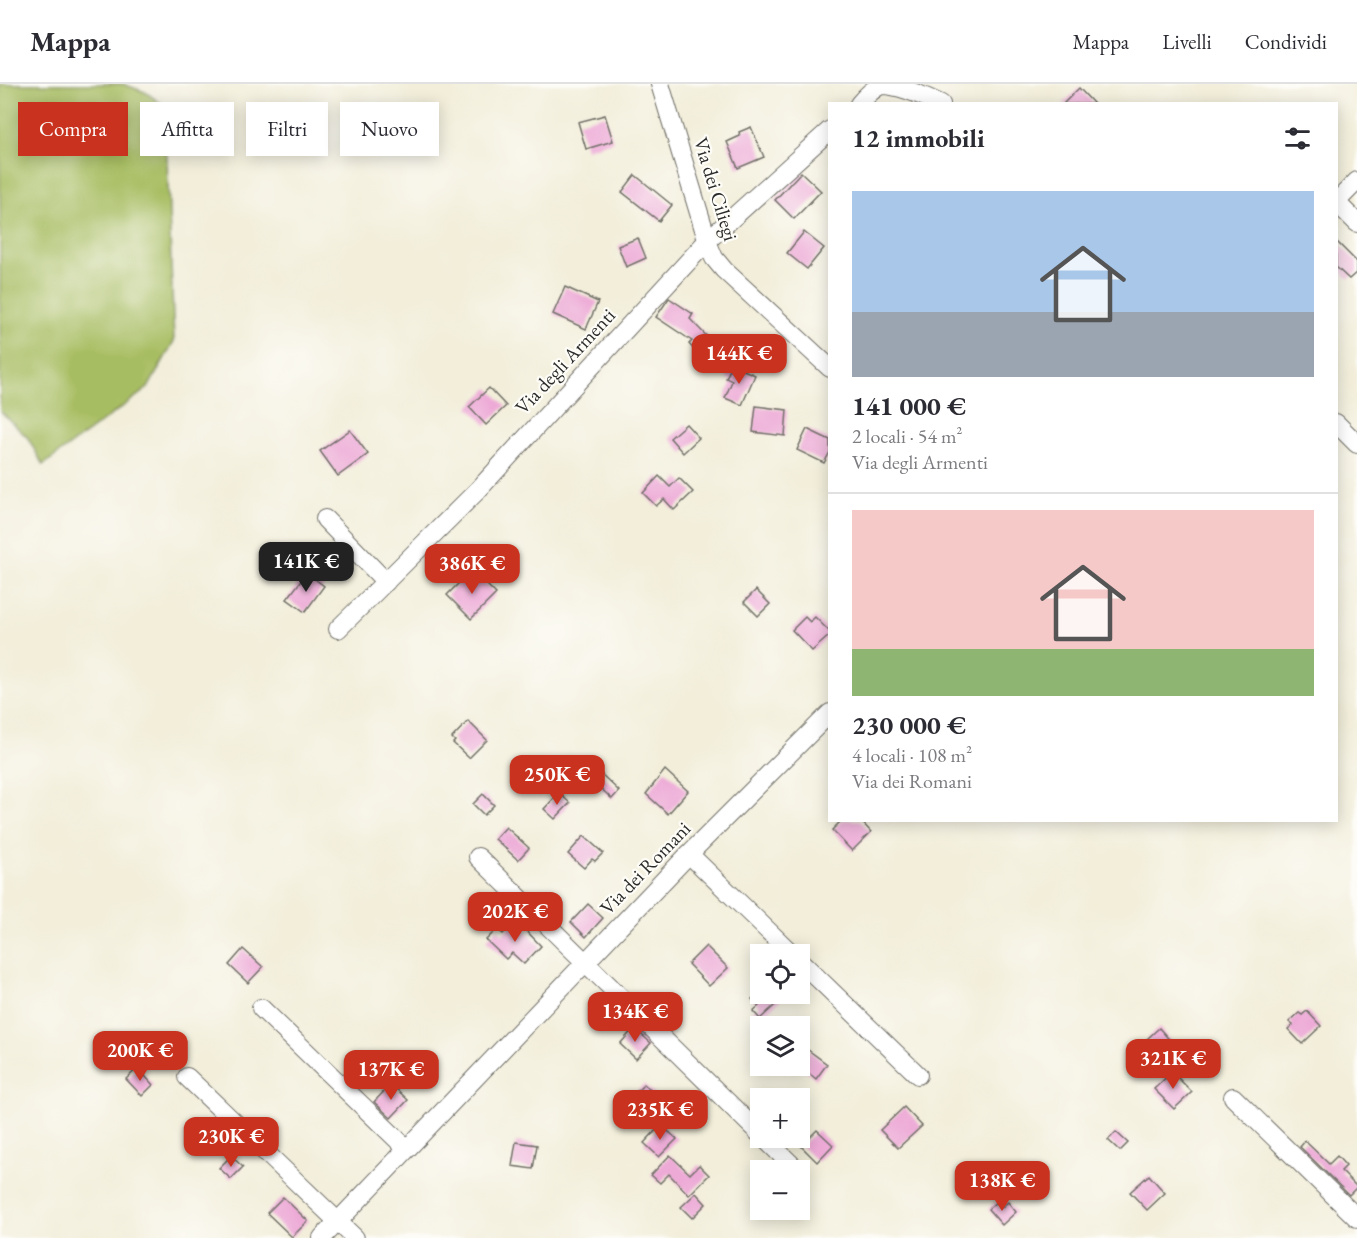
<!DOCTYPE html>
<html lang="it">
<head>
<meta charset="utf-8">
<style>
  body { margin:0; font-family:"EB Garamond",serif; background:#f2f2f3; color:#2b2b33; height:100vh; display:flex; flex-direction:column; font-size:22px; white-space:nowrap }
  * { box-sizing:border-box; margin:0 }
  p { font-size:20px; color:#7c7c81 }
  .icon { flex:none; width:33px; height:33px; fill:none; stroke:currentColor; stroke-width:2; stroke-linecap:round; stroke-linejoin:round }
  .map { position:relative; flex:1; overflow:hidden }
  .drawer { position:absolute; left:828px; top:18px; width:510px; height:720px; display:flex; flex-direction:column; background:#fff; border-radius:0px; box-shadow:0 3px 15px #0003 }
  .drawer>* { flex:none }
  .guide { position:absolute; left:18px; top:18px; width:570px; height:54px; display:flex; gap:12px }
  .buttons { position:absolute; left:750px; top:860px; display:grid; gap:12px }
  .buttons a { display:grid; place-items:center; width:60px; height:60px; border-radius:0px; background:#fff; box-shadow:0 3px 15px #0003; font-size:30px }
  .price { position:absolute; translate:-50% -51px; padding:0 14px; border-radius:12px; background:#c8321e; color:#fff; font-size:20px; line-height:39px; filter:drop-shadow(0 2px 3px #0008) }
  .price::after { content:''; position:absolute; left:50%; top:36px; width:18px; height:14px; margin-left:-9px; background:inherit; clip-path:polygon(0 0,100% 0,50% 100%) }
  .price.selected { background:#222; color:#fff }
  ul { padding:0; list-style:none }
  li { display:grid; align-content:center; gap:12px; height:318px; padding:0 24px }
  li+li { border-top:2px solid #e1e1e2 }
  li span { display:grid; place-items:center; height:186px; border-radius:0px; color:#555 }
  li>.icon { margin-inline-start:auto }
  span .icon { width:108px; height:108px; fill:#fffc; stroke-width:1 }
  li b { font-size:26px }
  h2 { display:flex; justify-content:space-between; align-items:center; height:72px; padding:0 24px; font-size:26px }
  .tag { padding:0 21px; border-radius:0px; background:#fff; box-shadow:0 3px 15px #0003; font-size:21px; line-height:54px }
  .tag.selected { background:#c8321e; color:#fff }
  header { display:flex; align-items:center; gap:36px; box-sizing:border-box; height:84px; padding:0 30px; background:#fff; border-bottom:2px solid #e1e1e2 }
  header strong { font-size:28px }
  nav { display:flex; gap:33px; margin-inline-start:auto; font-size:21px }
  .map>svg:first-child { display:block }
  .green { fill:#a7bd62; stroke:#697446; stroke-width:1.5 }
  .building { fill:#edaad7 }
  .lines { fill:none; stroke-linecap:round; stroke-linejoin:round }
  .minor-casing { stroke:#716f68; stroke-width:20 }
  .minor { stroke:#fff; stroke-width:18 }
  .labels { text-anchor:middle; stroke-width:4.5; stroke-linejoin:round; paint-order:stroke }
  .street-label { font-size:20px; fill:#2b2b2b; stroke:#fdfcf7 }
</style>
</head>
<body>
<header>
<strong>Mappa</strong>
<nav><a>Mappa</a><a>Livelli</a><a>Condividi</a></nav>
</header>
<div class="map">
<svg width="1357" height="1154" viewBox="0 0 1357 1154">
  <rect width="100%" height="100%" fill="#fdfcf7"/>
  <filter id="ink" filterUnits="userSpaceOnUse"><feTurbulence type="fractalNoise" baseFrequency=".0167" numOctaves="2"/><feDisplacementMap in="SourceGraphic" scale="12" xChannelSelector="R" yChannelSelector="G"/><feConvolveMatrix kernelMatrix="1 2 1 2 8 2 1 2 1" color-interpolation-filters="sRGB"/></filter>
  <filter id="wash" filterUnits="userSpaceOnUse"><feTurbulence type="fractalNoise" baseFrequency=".008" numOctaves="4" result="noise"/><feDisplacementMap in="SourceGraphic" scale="24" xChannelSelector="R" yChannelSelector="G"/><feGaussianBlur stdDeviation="1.35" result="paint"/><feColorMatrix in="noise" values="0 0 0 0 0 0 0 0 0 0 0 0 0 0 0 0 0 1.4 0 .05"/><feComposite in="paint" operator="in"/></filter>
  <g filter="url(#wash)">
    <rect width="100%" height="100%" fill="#f2eeda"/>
    <polygon class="green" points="0,0 123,0 145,8 165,22 174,257 148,304 43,381 28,354 0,327"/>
    <g id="blocks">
      <g class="building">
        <polygon points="1079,4 1094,20 1063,20"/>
        <polygon points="605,31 613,57 586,65 578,38"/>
        <polygon points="751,43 764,73 738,84 727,58 740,52 739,48"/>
        <polygon points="801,88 821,107 794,135 775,116"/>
        <polygon points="635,91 672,121 659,137 622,108"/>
        <polygon points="804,148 824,164 807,185 787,169"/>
        <polygon points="638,154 646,174 626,183 618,162"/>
        <polygon points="1336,157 1357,178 1357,188 1349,195 1336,183"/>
        <polygon points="565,203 598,218 586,245 553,230"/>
        <polygon points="669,214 693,230 690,235 724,270 706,287 697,279 702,274 689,260 692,257 656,233"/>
        <polygon points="732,281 755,291 742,321 725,314 732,297 726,294"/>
        <polygon points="489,304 506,322 486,341 469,323"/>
        <polygon points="756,322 787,326 785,352 753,348"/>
        <polygon points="686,340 699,354 683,369 670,354"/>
        <polygon points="807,345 830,356 830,368 824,379 797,366"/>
        <polygon points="350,346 368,370 338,392 320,367"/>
        <polygon points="659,392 670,403 679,394 693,408 674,426 664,415 656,422 643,409"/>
        <polygon points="472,486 496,510 471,535 447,511"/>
        <polygon points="307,489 324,502 305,528 287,515"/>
        <polygon points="756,506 770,520 758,532 744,518"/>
        <polygon points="805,533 810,538 815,533 830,548 830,551 812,567 792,546"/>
        <polygon points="468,637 487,656 469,674 453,659 455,657 452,654"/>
        <polygon points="596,685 619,707 612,715 589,693"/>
        <polygon points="665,686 688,707 668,730 646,710"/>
        <polygon points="559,709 570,719 555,735 544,725"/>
        <polygon points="483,710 494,721 484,731 473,720"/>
        <polygon points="842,736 860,736 871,748 852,767 832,746"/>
        <polygon points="506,743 529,764 518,776 495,755"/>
        <polygon points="584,752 603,769 595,777 592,775 584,784 568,770"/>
        <polygon points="588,820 603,834 586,853 571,838"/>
        <polygon points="516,836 541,862 524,880 512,869 506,875 486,856 497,845 503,850"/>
        <polygon points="706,862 728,884 709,902 688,880"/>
        <polygon points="243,865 263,883 248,899 229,881"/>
        <polygon points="759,909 788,909 760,935 753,927 759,922 752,915"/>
        <polygon points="1307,927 1321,942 1302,960 1288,945 1293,941 1289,938 1299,929 1302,931"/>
        <polygon points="634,944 651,959 636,975 620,960"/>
        <polygon points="1159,944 1174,961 1164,970 1162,967 1157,972 1148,962 1151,959 1147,955"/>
        <polygon points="804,963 827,980 816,995 800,982 800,969"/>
        <polygon points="138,984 153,1001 142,1012 126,995"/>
        <polygon points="1172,988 1192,1008 1174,1025 1154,1005"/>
        <polygon points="391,1000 408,1016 391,1034 374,1018"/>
        <polygon points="644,1000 658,1014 639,1034 625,1020"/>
        <polygon points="904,1023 922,1042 898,1064 880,1046"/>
        <polygon points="218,1039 229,1050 218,1060 207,1049"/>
        <polygon points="661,1041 677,1055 659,1073 644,1059"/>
        <polygon points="817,1046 833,1061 817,1078 801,1062"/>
        <polygon points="1116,1048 1128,1059 1120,1067 1108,1056"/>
        <polygon points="1305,1057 1329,1080 1337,1072 1346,1082 1341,1087 1357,1103 1349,1111 1300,1063"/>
        <polygon points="516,1058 537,1061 533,1085 512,1082"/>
        <polygon points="670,1071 690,1090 699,1081 709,1091 689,1111 669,1090 660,1099 651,1091"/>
        <polygon points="231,1072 243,1083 231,1095 219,1084"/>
        <polygon points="1149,1091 1165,1109 1147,1126 1130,1108"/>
        <polygon points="696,1109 706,1120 692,1134 681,1123"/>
        <polygon points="283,1113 308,1137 292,1153 267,1129"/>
        <polygon points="996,1118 1001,1124 1008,1118 1016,1128 1002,1141 988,1125"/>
      </g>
    </g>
  </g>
  <g filter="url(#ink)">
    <use href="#blocks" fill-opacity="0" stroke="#716f68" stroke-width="1.5"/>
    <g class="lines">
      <defs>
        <g id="minor">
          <polyline points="660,0 709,162 714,174 724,186 830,284"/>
          <path d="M859 20C865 13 872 5 881 1 897 0 926 13 941 20"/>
          <polyline points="1336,118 1357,97"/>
          <polyline points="1336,118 1357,139"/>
          <polyline points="1336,339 1357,360"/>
          <polyline points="325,435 386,498"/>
          <polyline points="338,545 478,406 707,157 830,46"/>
          <polyline points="689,770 792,870"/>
          <polyline points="478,773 760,1050"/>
          <polyline points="800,877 918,991"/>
          <polyline points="261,924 407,1065"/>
          <polyline points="187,993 355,1154"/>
          <polyline points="1233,1013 1357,1134"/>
          <polyline points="763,1053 797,1086"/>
          <polyline points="322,1154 689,770 830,629"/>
        </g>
      </defs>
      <use href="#minor" class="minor-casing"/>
      <use href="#minor" class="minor"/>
    </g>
  </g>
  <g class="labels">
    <g class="street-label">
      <text transform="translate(716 105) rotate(73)" y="7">Via dei Ciliegi</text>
      <text transform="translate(565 277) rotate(-47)" y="7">Via degli Armenti</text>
      <text transform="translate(645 784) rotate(-46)" y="7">Via dei Romani</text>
    </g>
  </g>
</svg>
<div class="buttons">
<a><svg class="icon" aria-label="locate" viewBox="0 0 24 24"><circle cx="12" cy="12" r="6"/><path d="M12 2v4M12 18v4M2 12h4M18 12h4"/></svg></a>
<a><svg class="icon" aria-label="layers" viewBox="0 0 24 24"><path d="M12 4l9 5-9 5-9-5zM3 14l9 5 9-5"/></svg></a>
<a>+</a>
<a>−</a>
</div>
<b class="price" style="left:739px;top:301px">144K €</b>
<b class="price selected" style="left:306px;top:509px">141K €</b>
<b class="price" style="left:472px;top:511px">386K €</b>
<b class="price" style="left:557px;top:722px">250K €</b>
<b class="price" style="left:515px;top:859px">202K €</b>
<b class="price" style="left:635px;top:959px">134K €</b>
<b class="price" style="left:140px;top:998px">200K €</b>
<b class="price" style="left:1173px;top:1006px">321K €</b>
<b class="price" style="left:391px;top:1017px">137K €</b>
<b class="price" style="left:660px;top:1057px">235K €</b>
<b class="price" style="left:231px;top:1084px">230K €</b>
<b class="price" style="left:1002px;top:1128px">138K €</b>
<div class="guide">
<a class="tag selected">Compra</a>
<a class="tag">Affitta</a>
<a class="tag">Filtri</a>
<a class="tag">Nuovo</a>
</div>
<section class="drawer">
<h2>12 immobili<svg class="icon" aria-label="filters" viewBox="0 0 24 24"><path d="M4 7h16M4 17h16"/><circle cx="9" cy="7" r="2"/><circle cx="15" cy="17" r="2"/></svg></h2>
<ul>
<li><span style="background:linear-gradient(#a9c7e8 65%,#9aa5b1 0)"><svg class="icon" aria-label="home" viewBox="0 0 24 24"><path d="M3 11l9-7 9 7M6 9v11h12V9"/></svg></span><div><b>141 000 €</b><p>2 locali · 54 m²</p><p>Via degli Armenti</p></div></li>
<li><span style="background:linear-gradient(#f6c9c9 75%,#8fb573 0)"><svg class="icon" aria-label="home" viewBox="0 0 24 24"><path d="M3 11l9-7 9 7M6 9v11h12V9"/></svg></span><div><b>230 000 €</b><p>4 locali · 108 m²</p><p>Via dei Romani</p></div></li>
</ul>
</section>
</div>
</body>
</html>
